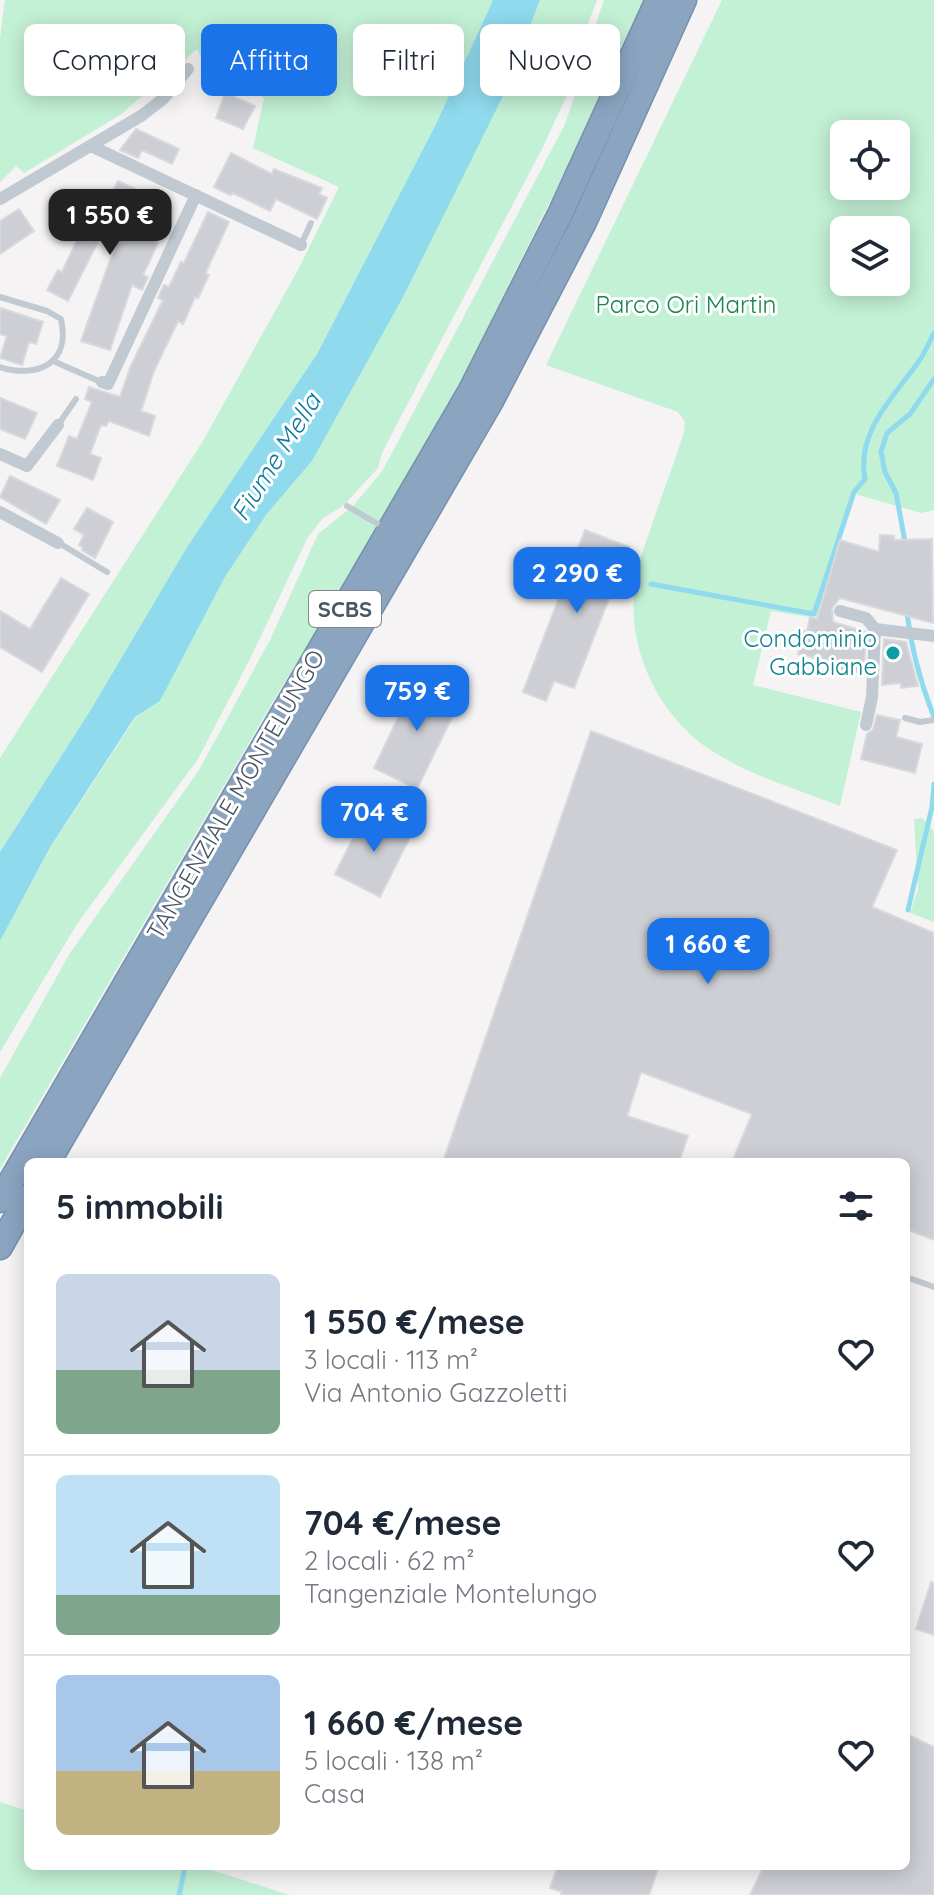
<!DOCTYPE html>
<html lang="it">
<head>
<meta charset="utf-8">
<style>
  body { margin:0; font-family:Quicksand,sans-serif; background:#f2f2f3; color:#1f2937; height:100vh; display:flex; flex-direction:column; font-size:30px; white-space:nowrap }
  * { box-sizing:border-box; margin:0 }
  p { font-size:26px; color:#747a83 }
  .icon { flex:none; width:44px; height:44px; fill:none; stroke:currentColor; stroke-width:2; stroke-linecap:round; stroke-linejoin:round }
  .map { position:relative; flex:1; overflow:hidden }
  .drawer { position:absolute; left:24px; top:1158px; width:886px; height:712px; display:flex; flex-direction:column; background:#fff; border-radius:12px; box-shadow:0 4px 20px #0003 }
  .drawer>* { flex:none }
  .top-card { position:absolute; left:24px; top:24px; width:886px; height:72px; display:flex; gap:16px }
  .tools { position:absolute; left:830px; top:120px; display:grid; gap:16px }
  .tools a { display:grid; place-items:center; width:80px; height:80px; border-radius:12px; background:#fff; box-shadow:0 4px 20px #0003; font-size:40px }
  .price { position:absolute; translate:-50% -68px; padding:0 18px; border-radius:16px; background:#1a73e8; color:#fff; font-size:26px; line-height:52px; filter:drop-shadow(0 2px 4px #0008) }
  .price::after { content:''; position:absolute; left:50%; top:48px; width:24px; height:18px; margin-left:-12px; background:inherit; clip-path:polygon(0 0,100% 0,50% 100%) }
  .price.active { background:#222; color:#fff }
  ul { padding:0; list-style:none }
  li { display:flex; align-items:center; gap:24px; height:200px; padding:0 32px }
  li+li { border-top:2px solid #e0e1e3 }
  li span { display:grid; place-items:center; flex:none; width:224px; height:160px; border-radius:12px; color:#555 }
  li>.icon { margin-inline-start:auto }
  span .icon { width:96px; height:96px; fill:#fffc; stroke-width:1 }
  li b { font-size:34px }
  h2 { display:flex; justify-content:space-between; align-items:center; height:96px; padding:0 32px; font-size:34px }
  .tag { padding:0 28px; border-radius:12px; background:#fff; box-shadow:0 4px 20px #0003; font-size:28px; line-height:72px }
  .tag.active { background:#1a73e8; color:#fff }
  .map>svg:first-child { display:block }
  .green { fill:#c3f1d5; fill-rule:evenodd }
  .water { fill:#90daee }
  .lines { fill:none; stroke-linecap:round; stroke-linejoin:round }
  .stream { stroke:#90daee; stroke-width:5 }
  .building { fill:#cdcfd5; stroke:#d7d9de; stroke-width:2 }
  .highway-casing { stroke:#7690ad; stroke-width:27 }
  .lane { stroke:#c1cad2; stroke-width:6 }
  .street { stroke:#c1cad2; stroke-width:12 }
  .highway { stroke:#8ba5c1; stroke-width:24 }
  .culture-dot { fill:#0f9aa8; stroke:#fff; stroke-width:3 }
  .labels { text-anchor:middle; stroke-width:6; stroke-linejoin:round; paint-order:stroke }
  .shield { fill:#fff; stroke:#808990; stroke-width:2 }
  .shield-label { font-size:22px; font-weight:bold; fill:#4a5661 }
  .park-label { font-size:24px; fill:#17864f; stroke:#fff }
  .culture-label { font-size:24px; fill:#0d838f; stroke:#fff; text-anchor:end }
  .street-label { font-size:24px; fill:#4a5661; stroke:#fff }
  .water-label { font-size:26px; font-style:italic; fill:#0c7c9b; stroke:#fff }
</style>
</head>
<body>
<div class="map">
<svg width="934" height="1895" viewBox="0 0 934 1895">
  <rect width="100%" height="100%" fill="#f5f3f3"/>
  <g class="green">
    <polygon points="5,0 493,0 436,124 317,354 187,547 90,711 0,852 0,758 203,441 299,268 339,187 253,148 264,98 200,55 197,49 120,115 24,173 16,166 0,182 0,38"/>
    <polygon points="540,0 597,0 580,45 575,78 542,149 397,424 382,453 378,468 344,505 322,519 307,539 250,659 198,759 77,924 0,1052 0,941 51,847 136,717 160,701 225,577 266,515 312,461 507,88"/>
    <path d="M604 0H643L568 165 451 401 363 555 278 693 0 1169V1078L70 953 199 770 270 640 318 534 353 506 383 470 564 126C580 85 589 42 604 0Z"/>
    <path d="M722 0H934V510L921 513 855 494 817 616 810 617 771 611 753 685 861 712 840 806C801 791 758 778 722 757 661 723 625 651 635 582 638 562 646 543 652 524 663 493 674 463 684 432L685 422 678 412 546 365ZM844 134H896V186H844ZM844 230H896V282H844Z"/>
    <polygon points="922,818 934,831 934,922 910,913 918,889 914,819"/>
    <polygon points="0,1802 28,1811 28,1866 200,1866 289,1895 0,1895"/>
  </g>
  <polygon class="water" points="493,0 540,0 507,88 403,297 312,461 266,515 225,577 160,701 135,717 51,846 0,941 0,852 90,711 187,547 317,354 436,124"/>
  <g class="lines">
    <g class="stream">
      <polyline points="906,547 896,493 885,472 881,452 887,433 910,414 934,379"/>
      <path d="M651 584 814 614 854 492 865 479C856 431 894 397 919 361 925 353 929 342 934 333"/>
      <path d="M907 612C911 648 921 684 934 717"/>
      <polyline points="908,910 932,807 934,784"/>
      <polyline points="179,1895 184,1872"/>
    </g>
  </g>
  <g class="building">
    <polygon points="225,93 255,106 243,129 216,118"/>
    <polygon points="136,129 179,149 172,164 142,150 138,158 120,150"/>
    <polygon points="231,153 272,174 274,169 322,188 319,194 327,198 317,219 276,199 270,211 233,193 230,195 214,187"/>
    <polygon points="118,181 160,201 143,236 158,243 143,275 148,277 142,290 132,285 110,350 81,341 118,238 103,232 68,301 47,290 58,270 62,272 80,234 70,219 77,214 71,205 84,196 90,206 97,202 103,212"/>
    <polygon points="19,209 34,231 0,254 0,221"/>
    <polygon points="208,212 229,222 205,274 209,275 198,298 195,297 183,324 178,321 154,371 141,411 155,416 149,436 109,421 106,426 101,425 90,454 101,458 93,480 57,466 69,436 77,439 92,402 85,399 89,387 120,397 130,368 163,300 158,298 164,285 169,287 181,262 184,263"/>
    <polygon points="0,308 43,322 36,344 29,342 22,365 0,358 7,336 0,334"/>
    <polygon points="0,398 37,413 25,439 0,429"/>
    <polygon points="10,476 60,500 46,524 0,497"/>
    <polygon points="87,508 113,522 95,558 82,550 83,547 79,545 84,535 74,529"/>
    <polygon points="585,530 629,547 574,688 554,681 546,701 523,692"/>
    <polygon points="880,535 894,536 894,540 932,539 933,623 840,598 832,608 833,622 866,632 864,673 831,669 832,662 798,654 804,631 807,632 810,617 817,619 840,540 879,552"/>
    <polygon points="61,578 89,594 42,672 0,647 0,611 30,629"/>
    <polygon points="884,639 906,642 918,686 901,688 901,683 882,685"/>
    <polygon points="417,678 461,699 417,789 374,768"/>
    <polygon points="877,715 900,720 896,737 922,744 915,773 861,759 867,734 873,730"/>
    <polygon points="591,731 897,850 872,907 934,933 934,1240 906,1229 906,1162 732,1162 752,1114 641,1072 627,1116 688,1136 679,1162 443,1162"/>
    <polygon points="367,810 412,833 380,897 335,874"/>
    <polygon points="931,1582 934,1583 934,1635 916,1629"/>
    <polygon points="906,1734 934,1747 934,1895 750,1895 764,1866 906,1866"/>
    <polygon points="558,1866 659,1866 649,1895 561,1895 562,1892 550,1888"/>
  </g>
  <g class="lines">
    <defs>
      <g id="highway">
        <polyline points="48,1162 491,401 584,222 684,0"/>
        <polyline points="0,1200 470,392 560,214 658,0"/>
        <polyline points="0,1247 28,1197"/>
      </g>
    </defs>
    <use href="#highway" class="highway-casing"/>
    <g class="lane">
      <polyline points="301,245 311,223"/>
      <path d="M0 297 47 311 61 319C71 363 38 379 0 367"/>
      <polyline points="53,361 101,382"/>
      <polyline points="58,425 76,399"/>
      <polyline points="347,506 383,527"/>
      <polyline points="59,543 107,572"/>
      <polyline points="905,718 920,722 934,720"/>
      <polyline points="906,1277 934,1287"/>
    </g>
    <g class="street">
      <polyline points="91,146 301,245"/>
      <polyline points="0,199 141,116 163,99 188,69"/>
      <polyline points="102,382 108,384 196,195"/>
      <polyline points="0,454 27,466 58,425"/>
      <polyline points="0,512 58,543"/>
      <polyline points="840,611 866,618 875,629 872,697 866,725"/>
      <polyline points="875,629 934,636"/>
    </g>
    <use href="#highway" class="highway"/>
  </g>
  <circle class="culture-dot" cx="893" cy="653" r="8"/>
  <g class="labels">
    <rect class="shield" x="309" y="591" width="72" height="36" rx="6"/>
    <g class="shield-label">
      <text x="345" y="617">SCBS</text>
    </g>
    <g class="park-label">
      <text x="686" y="313">Parco Ori Martin</text>
    </g>
    <g class="culture-label">
      <text x="877" y="647">Condominio<tspan x="877" dy="28">Gabbiane</tspan></text>
    </g>
    <g class="street-label">
      <text transform="translate(236 795) rotate(-60)" y="8">TANGENZIALE MONTELUNGO</text>
    </g>
    <g class="water-label">
      <text transform="translate(276 457) rotate(-58)" y="9">Fiume Mella</text>
    </g>
  </g>
</svg>
<div class="tools">
<a><svg class="icon" aria-label="locate" viewBox="0 0 24 24"><circle cx="12" cy="12" r="6"/><path d="M12 2v4M12 18v4M2 12h4M18 12h4"/></svg></a>
<a><svg class="icon" aria-label="layers" viewBox="0 0 24 24"><path d="M12 4l9 5-9 5-9-5zM3 14l9 5 9-5"/></svg></a>
</div>
<b class="price active" style="left:110px;top:257px">1 550 €</b>
<b class="price" style="left:577px;top:615px">2 290 €</b>
<b class="price" style="left:417px;top:733px">759 €</b>
<b class="price" style="left:374px;top:854px">704 €</b>
<b class="price" style="left:708px;top:986px">1 660 €</b>
<div class="top-card">
<a class="tag">Compra</a>
<a class="tag active">Affitta</a>
<a class="tag">Filtri</a>
<a class="tag">Nuovo</a>
</div>
<section class="drawer">
<h2>5 immobili<svg class="icon" aria-label="filters" viewBox="0 0 24 24"><path d="M4 7h16M4 17h16"/><circle cx="9" cy="7" r="2"/><circle cx="15" cy="17" r="2"/></svg></h2>
<ul>
<li><span style="background:linear-gradient(#c9d6e8 60%,#7fa58c 0)"><svg class="icon" aria-label="home" viewBox="0 0 24 24"><path d="M3 11l9-7 9 7M6 9v11h12V9"/></svg></span><div><b>1 550 €/mese</b><p>3 locali · 113 m²</p><p>Via Antonio Gazzoletti</p></div><svg class="icon" aria-label="heart" viewBox="0 0 24 24"><path d="M12 20l-8-8c-3-5 5-10 8-4 3-6 11-1 8 4z"/></svg></li>
<li><span style="background:linear-gradient(#bfe0f5 75%,#7fa58c 0)"><svg class="icon" aria-label="home" viewBox="0 0 24 24"><path d="M3 11l9-7 9 7M6 9v11h12V9"/></svg></span><div><b>704 €/mese</b><p>2 locali · 62 m²</p><p>Tangenziale Montelungo</p></div><svg class="icon" aria-label="heart" viewBox="0 0 24 24"><path d="M12 20l-8-8c-3-5 5-10 8-4 3-6 11-1 8 4z"/></svg></li>
<li><span style="background:linear-gradient(#a9c7e8 60%,#c2b280 0)"><svg class="icon" aria-label="home" viewBox="0 0 24 24"><path d="M3 11l9-7 9 7M6 9v11h12V9"/></svg></span><div><b>1 660 €/mese</b><p>5 locali · 138 m²</p><p>Casa</p></div><svg class="icon" aria-label="heart" viewBox="0 0 24 24"><path d="M12 20l-8-8c-3-5 5-10 8-4 3-6 11-1 8 4z"/></svg></li>
</ul>
</section>
</div>
</body>
</html>
